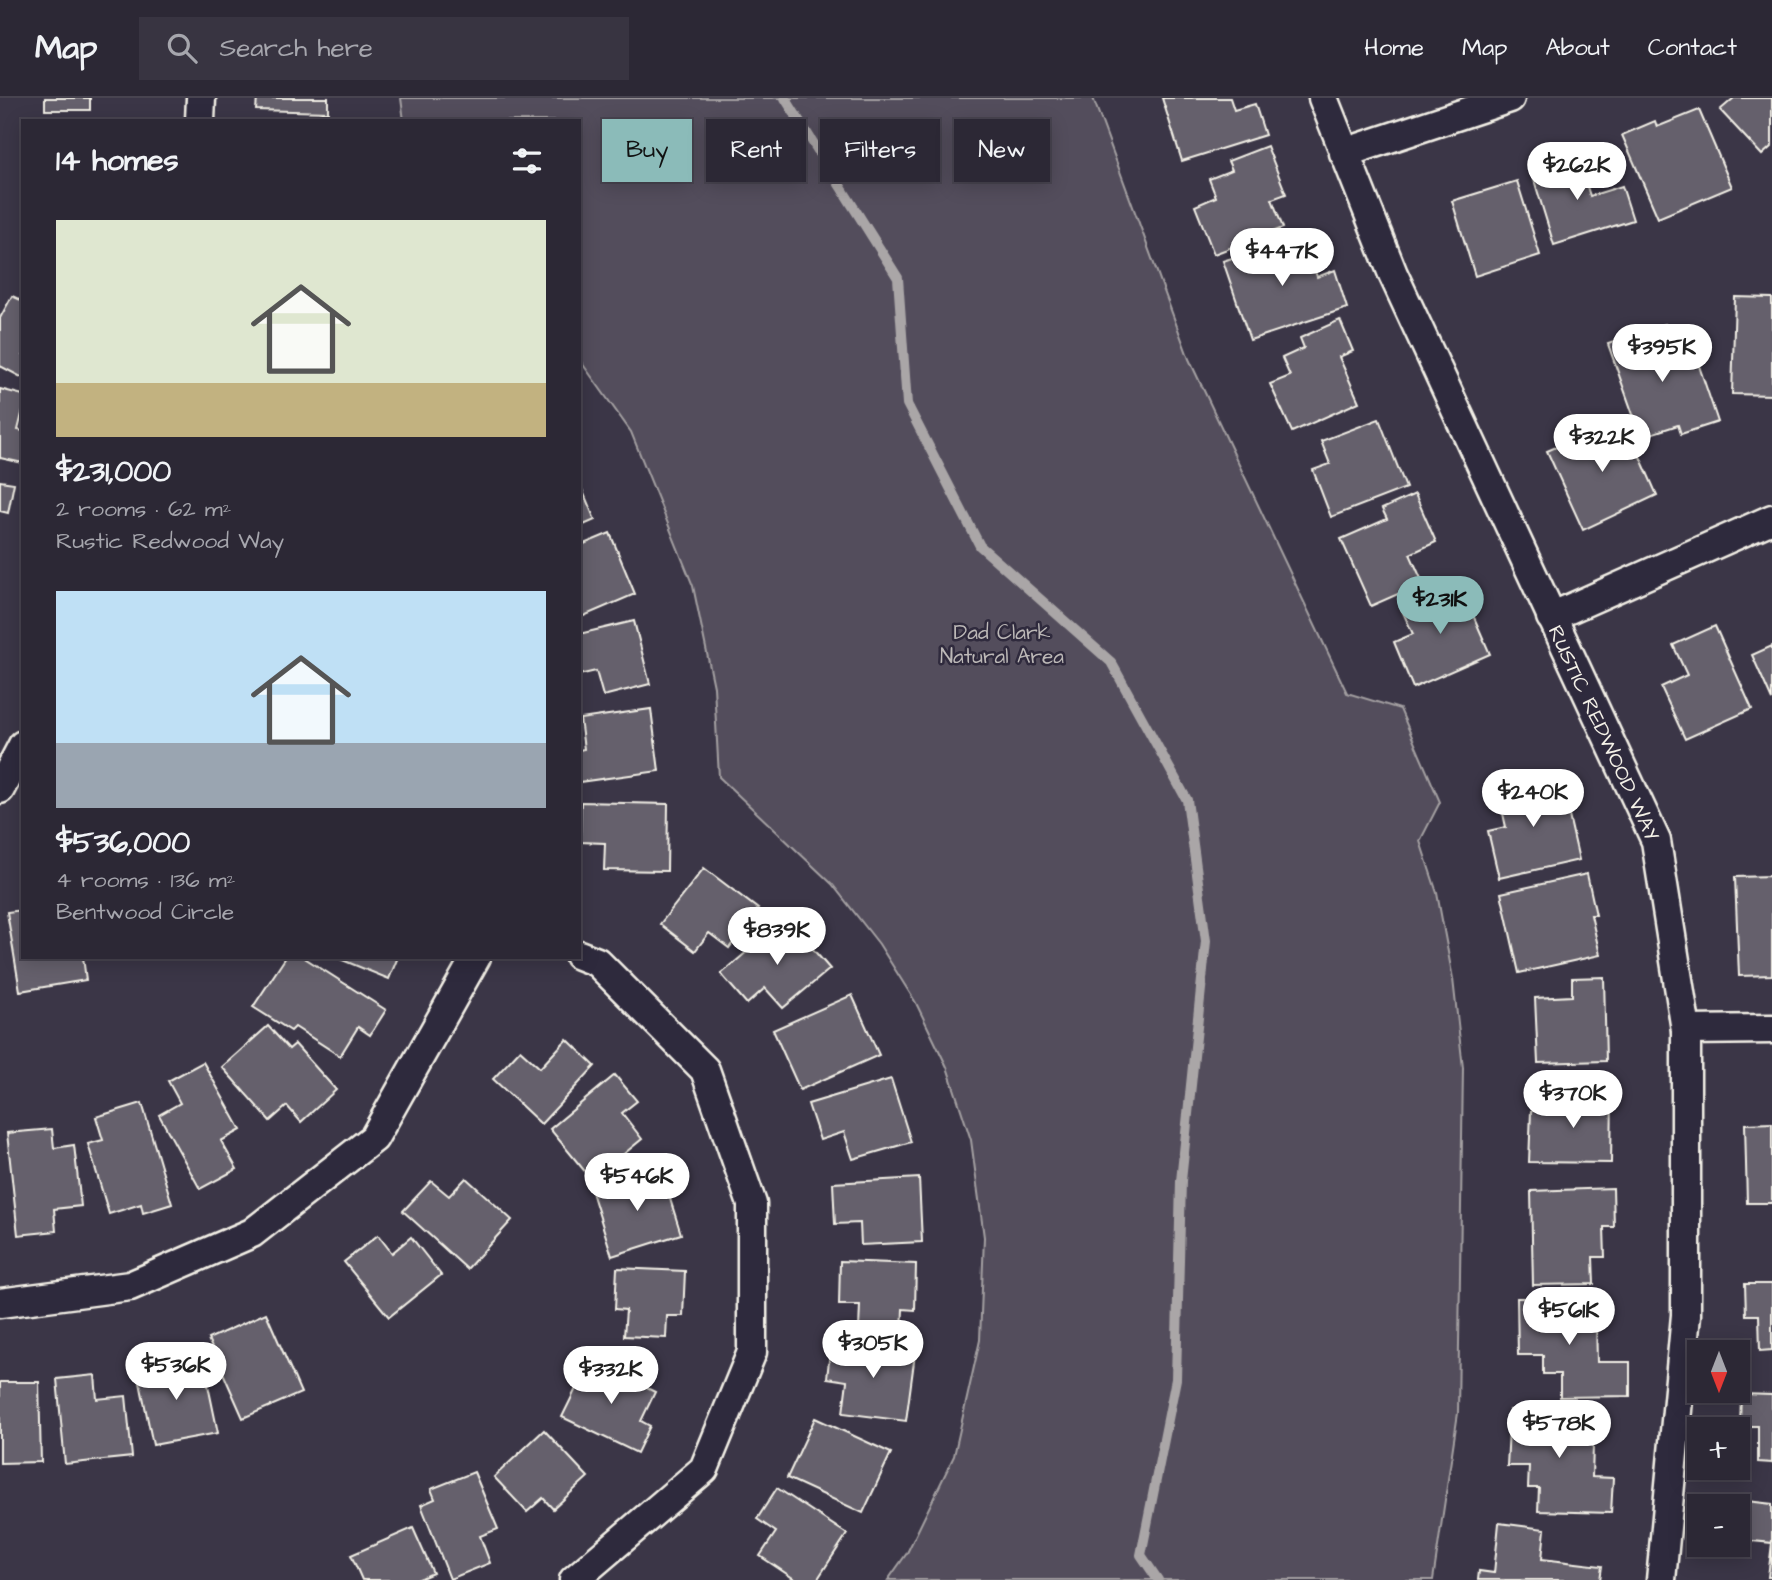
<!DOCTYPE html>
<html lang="en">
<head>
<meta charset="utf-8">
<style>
  body { margin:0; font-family:"Architects Daughter",sans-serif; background:#383441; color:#f1f3f6; height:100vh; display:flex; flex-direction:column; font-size:26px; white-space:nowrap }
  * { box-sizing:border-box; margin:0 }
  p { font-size:23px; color:#a6a6ad }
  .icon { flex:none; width:38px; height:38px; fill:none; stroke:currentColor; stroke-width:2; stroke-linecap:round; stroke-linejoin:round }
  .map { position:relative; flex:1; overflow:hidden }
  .sheet { position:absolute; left:21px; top:21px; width:560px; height:840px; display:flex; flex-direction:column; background:#2c2835; border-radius:0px; box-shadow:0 4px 18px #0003,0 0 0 2px #484450 }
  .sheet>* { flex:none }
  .top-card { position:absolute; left:602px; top:21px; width:665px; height:63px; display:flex; gap:14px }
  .needle { width:46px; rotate:180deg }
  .tools { position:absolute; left:1687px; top:1242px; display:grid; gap:14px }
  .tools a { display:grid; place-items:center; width:63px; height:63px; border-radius:0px; background:#2c2835; box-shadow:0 4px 18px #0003,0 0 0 2px #484450; font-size:35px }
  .price { position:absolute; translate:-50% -60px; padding:0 16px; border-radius:24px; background:#fff; color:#222; font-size:23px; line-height:46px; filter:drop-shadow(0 2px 4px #0008) }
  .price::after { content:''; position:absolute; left:50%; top:42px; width:21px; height:16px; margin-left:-10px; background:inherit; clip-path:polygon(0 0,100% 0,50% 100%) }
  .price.current { background:#8bbbb9; color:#111 }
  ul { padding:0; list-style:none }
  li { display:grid; align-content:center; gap:14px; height:371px; padding:0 35px }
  li span { display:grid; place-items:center; height:217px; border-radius:0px; color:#555 }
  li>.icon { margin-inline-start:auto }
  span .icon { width:126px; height:126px; fill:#fffc; stroke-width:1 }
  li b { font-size:30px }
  h2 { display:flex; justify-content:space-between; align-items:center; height:84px; padding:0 35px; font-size:30px }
  .chip { padding:0 24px; border-radius:0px; background:#2c2835; box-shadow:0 4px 18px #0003,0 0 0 2px #484450; font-size:24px; line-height:63px }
  .chip.current { background:#8bbbb9; color:#111 }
  header { display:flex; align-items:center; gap:42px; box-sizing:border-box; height:98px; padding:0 35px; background:#2c2835; border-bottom:2px solid #484450 }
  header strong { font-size:33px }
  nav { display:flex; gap:38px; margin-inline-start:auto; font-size:24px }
  .search { width:490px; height:63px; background:#383441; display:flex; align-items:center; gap:18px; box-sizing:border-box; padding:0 24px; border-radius:0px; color:#a6a6ad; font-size:26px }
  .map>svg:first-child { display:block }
  .green { fill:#534e5c; stroke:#a4a0a2; stroke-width:2 }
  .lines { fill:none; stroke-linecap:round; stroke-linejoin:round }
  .stream { stroke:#aaa6a7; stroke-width:10 }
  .building { fill:#65616c; stroke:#f4f1e8; stroke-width:2 }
  .street-casing { stroke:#f4f1e8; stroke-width:33 }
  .street { stroke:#2f2a3d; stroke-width:28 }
  .labels { text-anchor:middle; stroke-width:5; stroke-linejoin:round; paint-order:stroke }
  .park-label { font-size:21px; fill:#bcb8b7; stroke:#2f2a3d }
  .street-label { font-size:21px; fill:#f4f1e8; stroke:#2f2a3d }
</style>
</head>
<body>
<header>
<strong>Map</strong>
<div class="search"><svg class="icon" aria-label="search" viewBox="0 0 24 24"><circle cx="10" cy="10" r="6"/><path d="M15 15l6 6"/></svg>Search here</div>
<nav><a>Home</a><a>Map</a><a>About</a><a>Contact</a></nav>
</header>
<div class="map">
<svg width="1772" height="1482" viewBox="0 0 1772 1482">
  <rect width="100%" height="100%" fill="#3b3647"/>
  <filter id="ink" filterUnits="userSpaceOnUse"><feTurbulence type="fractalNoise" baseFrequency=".0143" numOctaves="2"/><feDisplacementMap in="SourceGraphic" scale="14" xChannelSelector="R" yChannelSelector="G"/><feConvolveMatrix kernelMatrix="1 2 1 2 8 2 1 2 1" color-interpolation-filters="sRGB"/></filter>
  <g filter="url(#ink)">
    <polygon class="green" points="401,0 1093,0 1189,261 1347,595 1400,611 1440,704 1420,743 1437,795 1453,881 1463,970 1458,1315 1433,1482 888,1482 907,1455 954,1358 980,1242 984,1139 971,1042 947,969 916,905 879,846 832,786 719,679 714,589 693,488 631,334 579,261 579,23 404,23"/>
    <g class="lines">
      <polyline class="stream" points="785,0 898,180 907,306 980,448 1111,564 1187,702 1206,843 1181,1083 1176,1281 1141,1457 1158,1482"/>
    </g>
    <g class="building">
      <rect x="45" y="0" width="45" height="12"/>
      <polygon points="257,0 328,0 328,14 256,12"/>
      <polygon points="1162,0 1230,0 1234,12 1255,6 1265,37 1182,63"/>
      <polygon points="1734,0 1772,0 1772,48 1762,57 1720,12"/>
      <polygon points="1699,12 1732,89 1658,120 1622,37 1655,23 1657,29"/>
      <polygon points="1267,48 1286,96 1272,101 1283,130 1214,156 1195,108 1216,99 1209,81 1232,72 1228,63"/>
      <polygon points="1577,57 1590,98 1622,88 1633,122 1554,147 1531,72"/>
      <polygon points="1517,83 1540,157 1475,178 1452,103"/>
      <polygon points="1303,137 1317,179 1335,172 1347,210 1250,242 1223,163"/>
      <polygon points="12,198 23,203 23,280 0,268 0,220"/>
      <polygon points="1735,199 1772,200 1772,297 1732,296"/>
      <polygon points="1340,222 1353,253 1339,259 1359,304 1292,334 1270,286 1290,278 1282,260 1304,250 1300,240"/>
      <polygon points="1665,226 1679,265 1696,259 1718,324 1681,336 1678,327 1641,339 1608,246"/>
      <polygon points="0,291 23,297 23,312 18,332 23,333 23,365 0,360"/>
      <polygon points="1623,320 1657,397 1583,432 1547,353"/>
      <polygon points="1379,321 1406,390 1331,419 1313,372 1330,366 1321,343"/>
      <polygon points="0,383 14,385 8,415 0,413"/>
      <polygon points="579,384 595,422 579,429"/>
      <polygon points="1415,396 1436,444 1410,456 1423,485 1371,508 1341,441 1387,421 1382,411"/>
      <polygon points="610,435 635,496 579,520 579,448"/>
      <polygon points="1459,485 1490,556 1413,590 1394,544 1413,536 1401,510"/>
      <polygon points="634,523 650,586 603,598 596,573 579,577 579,536"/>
      <polygon points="1715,528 1752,611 1685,641 1661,589 1687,577 1673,547"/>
      <polygon points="1772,548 1772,602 1752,557"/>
      <polygon points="651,611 659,673 579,684 579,652 584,651 580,621"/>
      <polygon points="1560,678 1579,762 1499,780 1488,733 1506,729 1498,693"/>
      <polygon points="581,704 668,706 667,773 604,772 605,745 580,744"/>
      <polygon points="704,770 758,811 729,850 709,835 695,853 660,826"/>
      <polygon points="1587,776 1596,817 1591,817 1600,857 1519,875 1501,795"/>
      <polygon points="1772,778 1772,877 1739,878 1735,779"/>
      <polygon points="23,812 23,859 83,859 86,882 20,893 7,814"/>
      <polygon points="786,820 830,871 783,910 765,890 747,906 721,876"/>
      <polygon points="286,859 303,859 386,912 370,937 358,929 340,958 295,929 291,933 253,909"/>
      <polygon points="335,859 398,859 389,881"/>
      <polygon points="1604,879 1606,963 1538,965 1535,900 1572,898 1572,880"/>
      <polygon points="852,897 879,957 800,992 773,932"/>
      <polygon points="268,928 289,951 295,946 336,992 301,1024 287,1008 270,1023 222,969"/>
      <polygon points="567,941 595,968 541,1026 493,981 520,952 540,970"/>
      <polygon points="203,964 241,1032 221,1043 237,1071 200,1091 159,1017 180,1005 168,983"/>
      <polygon points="615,977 637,1003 622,1015 642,1041 592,1082 550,1031"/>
      <polygon points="891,981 911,1044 853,1061 844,1034 820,1042 808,1006"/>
      <polygon points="1554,995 1612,996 1611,1065 1529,1064 1531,1013 1553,1013"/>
      <polygon points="142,1005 172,1106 143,1115 141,1106 109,1116 88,1046 103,1042 96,1019"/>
      <polygon points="1772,1025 1772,1105 1747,1105 1745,1026"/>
      <polygon points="52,1031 54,1050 74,1047 81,1108 54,1111 56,1133 18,1137 7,1035"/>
      <polygon points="661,1072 681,1136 612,1158 592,1094"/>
      <polygon points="466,1080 512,1122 467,1171 403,1113 431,1083 449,1098"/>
      <polygon points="919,1080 922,1144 861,1147 860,1125 835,1126 833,1085"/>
      <polygon points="1613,1090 1614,1129 1604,1129 1605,1159 1593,1159 1594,1186 1533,1187 1531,1093"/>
      <polygon points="378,1137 392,1155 411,1139 441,1177 389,1219 344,1164"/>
      <polygon points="840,1163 916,1166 915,1212 903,1211 902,1233 859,1231 860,1207 839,1207"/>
      <polygon points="617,1170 685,1173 683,1218 667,1218 666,1240 624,1238 626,1212 615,1211"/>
      <polygon points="1745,1186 1772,1186 1772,1252 1760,1253 1759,1217 1746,1217"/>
      <polygon points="1517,1200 1592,1200 1592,1221 1596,1221 1597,1264 1630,1264 1630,1298 1560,1299 1560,1276 1543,1276 1543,1257 1518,1257"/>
      <polygon points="266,1215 301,1295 243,1320 208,1241"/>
      <polygon points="831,1245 915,1256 906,1323 843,1315 847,1283 827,1280"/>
      <polygon points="172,1258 177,1278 205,1273 218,1335 153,1347 136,1265"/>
      <polygon points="590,1262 655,1294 641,1323 650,1328 637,1355 562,1319"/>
      <polygon points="95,1277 97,1301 126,1298 132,1359 65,1366 57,1281"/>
      <polygon points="0,1284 39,1284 41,1364 0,1365"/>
      <polygon points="1741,1296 1772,1297 1772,1365 1758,1364 1758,1328 1740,1328"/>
      <polygon points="1510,1312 1594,1316 1592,1379 1613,1380 1611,1415 1538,1413 1539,1390 1528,1390 1529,1368 1507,1368"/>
      <polygon points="815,1320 891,1355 863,1415 787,1380"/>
      <polygon points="544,1332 588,1379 553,1411 543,1400 527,1414 494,1379"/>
      <polygon points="474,1374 498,1431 480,1438 490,1465 450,1481 421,1407 435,1401 431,1391"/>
      <polygon points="777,1390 847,1436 817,1482 796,1482 760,1458 776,1434 757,1421"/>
      <polygon points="1747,1403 1772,1406 1772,1479 1768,1479 1772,1445 1743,1442"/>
      <polygon points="1499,1425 1545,1431 1542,1461 1602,1468 1600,1482 1478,1482 1479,1473 1494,1475"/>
      <polygon points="413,1430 433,1475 417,1482 362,1482 351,1457"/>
    </g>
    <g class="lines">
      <defs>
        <g id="street">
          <polyline points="1323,0 1393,176 1656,743 1686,932 1686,1217 1661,1482"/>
          <polyline points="200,23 201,0"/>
          <polyline points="1344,55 1510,0"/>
          <polyline points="1551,519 1772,421"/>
          <polyline points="0,691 23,647"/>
          <polyline points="1686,932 1772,931"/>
          <polyline points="0,1205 130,1188 252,1135 374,1040 476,859"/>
          <polyline points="574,1482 704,1371 752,1254 752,1106 705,972 597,864 579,857"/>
        </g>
      </defs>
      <use href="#street" class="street-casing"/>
      <use href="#street" class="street"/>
    </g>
  </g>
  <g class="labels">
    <g class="park-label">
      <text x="1002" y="541">Dad Clark<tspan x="1002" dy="24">Natural Area</tspan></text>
    </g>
    <g class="street-label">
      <text transform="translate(1604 635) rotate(65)" y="7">RUSTIC REDWOOD WAY</text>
    </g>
  </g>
</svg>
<div class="tools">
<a><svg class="needle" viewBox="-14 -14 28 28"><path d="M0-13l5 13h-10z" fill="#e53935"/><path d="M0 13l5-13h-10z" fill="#a6a6ad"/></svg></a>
<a>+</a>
<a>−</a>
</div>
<b class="price" style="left:1577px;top:104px">$262K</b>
<b class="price" style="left:1282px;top:190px">$447K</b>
<b class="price" style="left:1662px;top:286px">$395K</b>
<b class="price" style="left:1602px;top:376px">$322K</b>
<b class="price current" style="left:1440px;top:538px">$231K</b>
<b class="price" style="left:1533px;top:731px">$240K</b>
<b class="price" style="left:777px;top:869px">$839K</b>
<b class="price" style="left:1573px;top:1032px">$370K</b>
<b class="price" style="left:637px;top:1115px">$546K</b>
<b class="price" style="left:1569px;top:1249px">$561K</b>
<b class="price" style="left:873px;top:1282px">$305K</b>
<b class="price" style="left:176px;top:1304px">$536K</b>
<b class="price" style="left:611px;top:1308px">$332K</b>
<b class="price" style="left:1559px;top:1362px">$578K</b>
<div class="top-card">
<a class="chip current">Buy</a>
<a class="chip">Rent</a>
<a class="chip">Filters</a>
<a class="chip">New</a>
</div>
<section class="sheet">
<h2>14 homes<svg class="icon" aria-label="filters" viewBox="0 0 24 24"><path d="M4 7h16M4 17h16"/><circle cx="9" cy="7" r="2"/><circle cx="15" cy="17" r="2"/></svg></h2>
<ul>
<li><span style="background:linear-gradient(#dfe7d0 75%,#c2b280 0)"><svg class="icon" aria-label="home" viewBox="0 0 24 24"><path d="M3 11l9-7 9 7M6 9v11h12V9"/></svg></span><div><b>$231,000</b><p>2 rooms · 62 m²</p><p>Rustic Redwood Way</p></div></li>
<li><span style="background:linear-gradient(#bfe0f5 70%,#9aa5b1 0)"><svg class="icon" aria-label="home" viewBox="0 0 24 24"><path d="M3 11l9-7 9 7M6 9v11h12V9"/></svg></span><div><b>$536,000</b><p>4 rooms · 136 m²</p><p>Bentwood Circle</p></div></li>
</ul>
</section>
</div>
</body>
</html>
